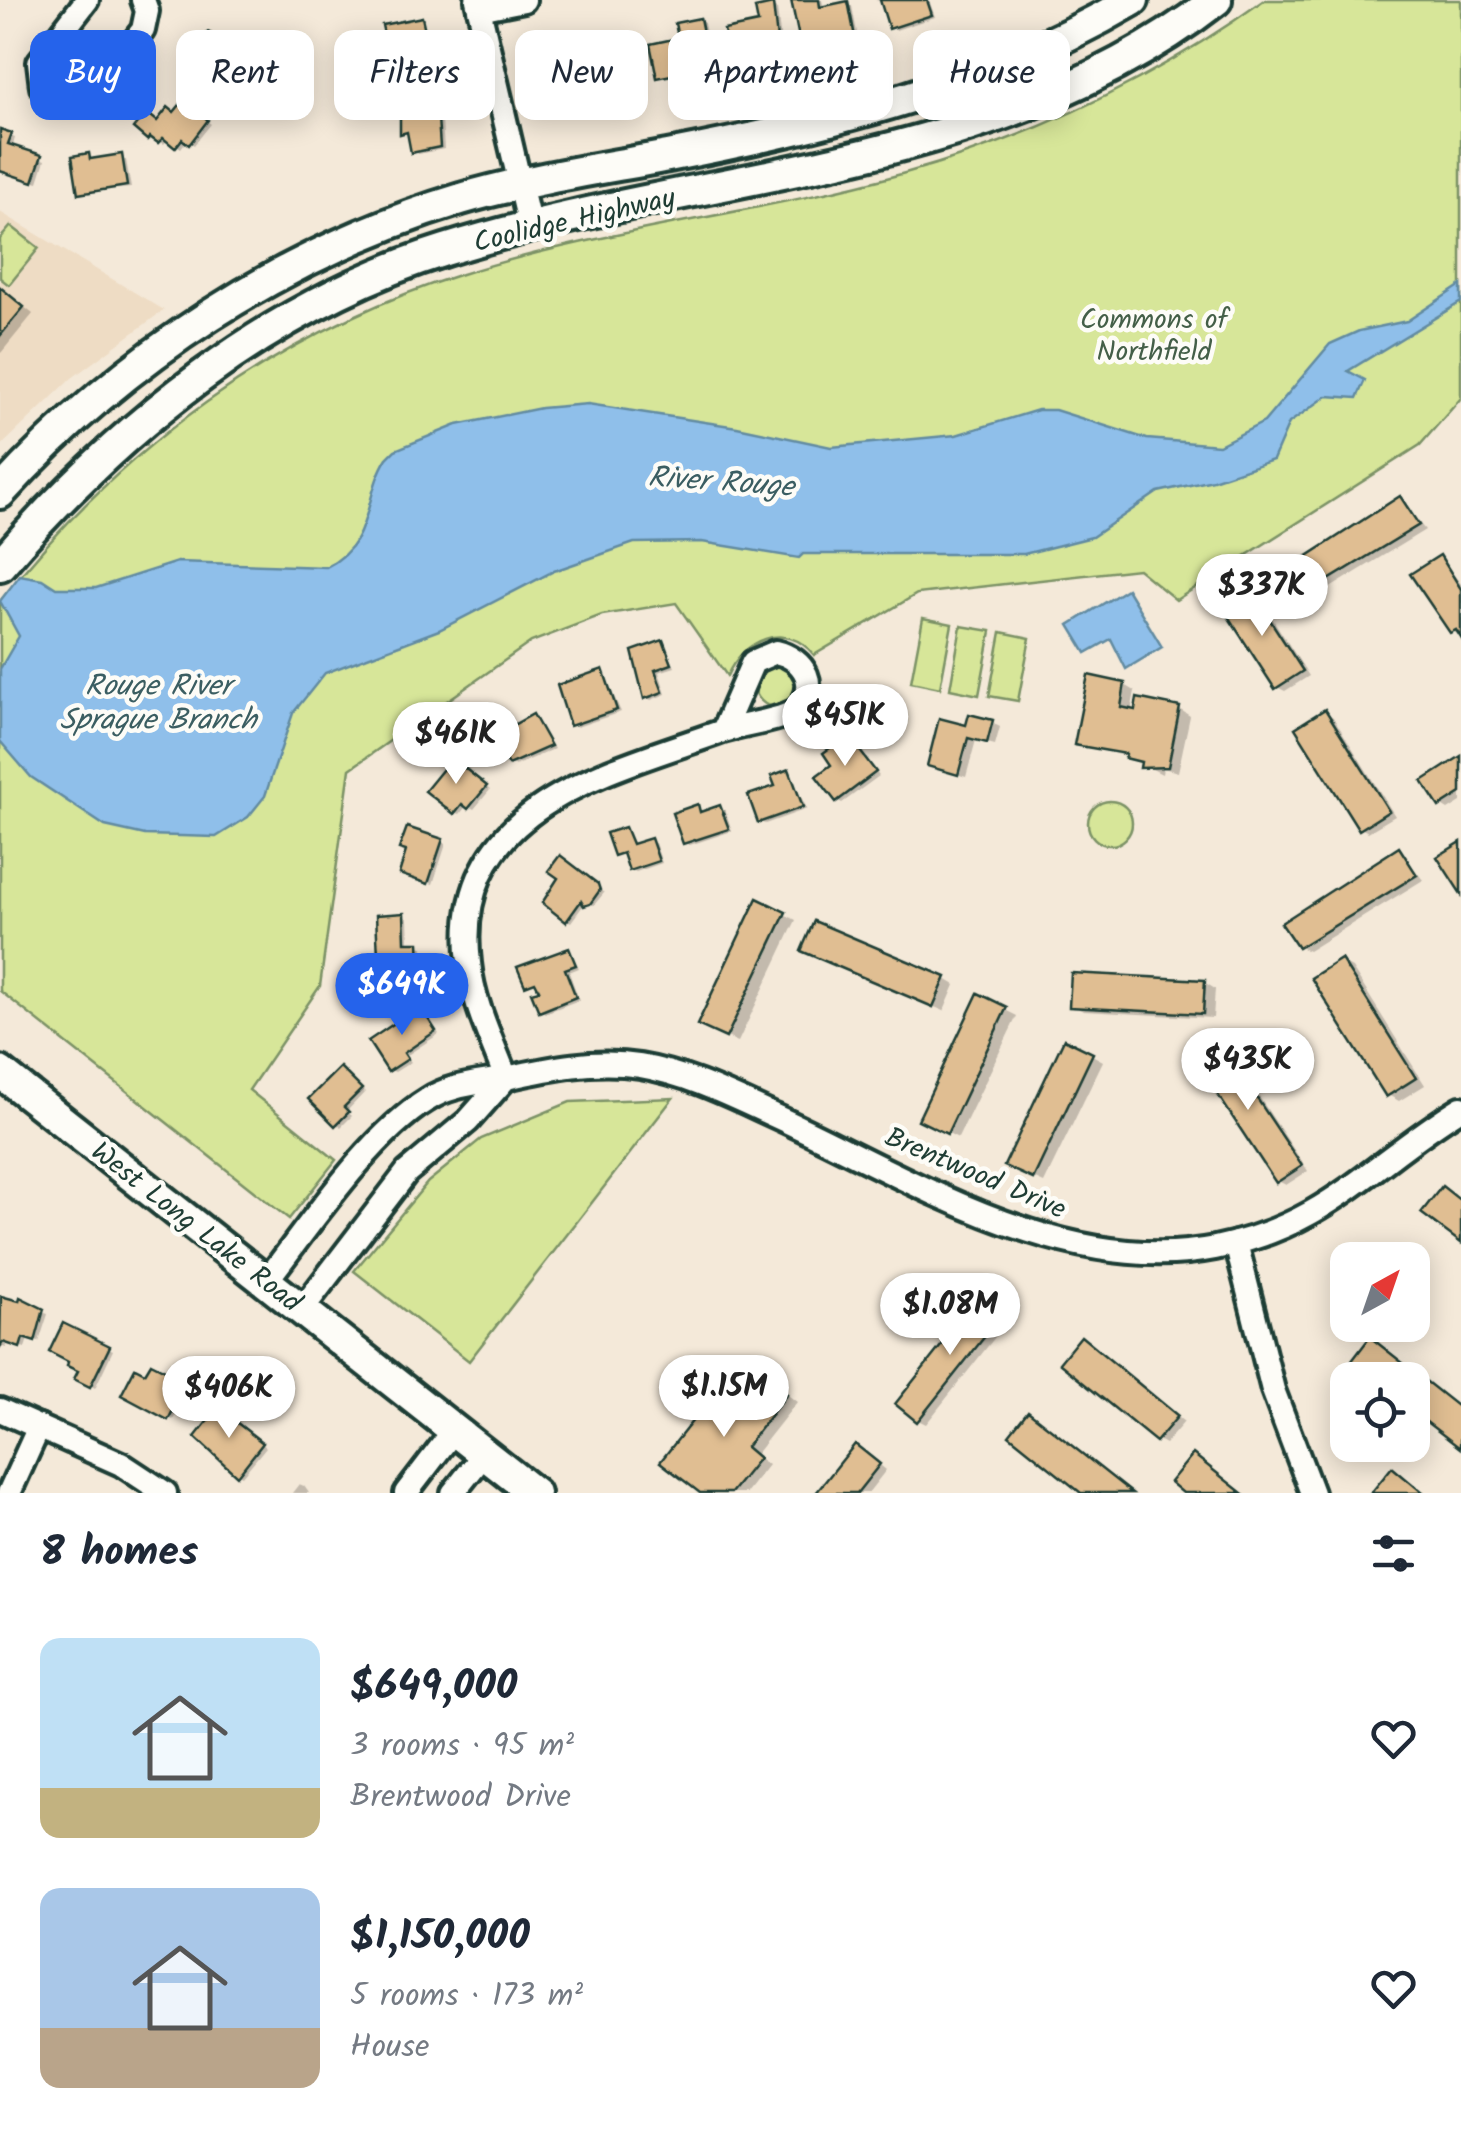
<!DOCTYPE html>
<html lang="en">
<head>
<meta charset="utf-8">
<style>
  body { margin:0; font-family:Kalam,sans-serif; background:#f6f6f7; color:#1f2937; height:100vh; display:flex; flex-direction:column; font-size:38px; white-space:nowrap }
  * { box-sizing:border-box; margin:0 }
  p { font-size:32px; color:#747a83 }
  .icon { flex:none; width:55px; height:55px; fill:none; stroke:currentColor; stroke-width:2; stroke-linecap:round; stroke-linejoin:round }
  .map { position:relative; height:1493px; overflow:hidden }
  .panel { display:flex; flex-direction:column; background:#fff; flex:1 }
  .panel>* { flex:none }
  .banner { position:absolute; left:30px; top:30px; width:1402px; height:90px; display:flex; gap:20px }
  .needle { width:65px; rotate:40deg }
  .buttons { position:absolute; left:1330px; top:1242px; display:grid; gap:20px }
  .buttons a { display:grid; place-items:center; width:100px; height:100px; border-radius:20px; background:#fff; box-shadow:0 5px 25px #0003; font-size:50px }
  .price { position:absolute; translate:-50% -85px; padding:0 22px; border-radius:35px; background:#fff; color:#222; font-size:32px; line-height:65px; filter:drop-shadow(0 2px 5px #0008) }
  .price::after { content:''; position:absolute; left:50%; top:60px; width:30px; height:22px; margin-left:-15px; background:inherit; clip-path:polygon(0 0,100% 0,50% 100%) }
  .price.on { background:#2563eb; color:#fff }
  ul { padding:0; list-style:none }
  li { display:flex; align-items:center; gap:30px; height:250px; padding:0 40px }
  li span { display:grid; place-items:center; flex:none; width:280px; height:200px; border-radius:20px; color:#555 }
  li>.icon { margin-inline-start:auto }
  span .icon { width:120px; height:120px; fill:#fffc; stroke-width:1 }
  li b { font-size:42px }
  h2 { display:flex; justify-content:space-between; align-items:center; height:120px; padding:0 40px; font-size:42px }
  .tag { padding:0 35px; border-radius:20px; background:#fff; box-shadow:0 5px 25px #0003; font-size:35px; line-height:90px }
  .tag.on { background:#2563eb; color:#fff }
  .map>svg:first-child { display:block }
  .built { fill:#eedcc4 }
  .green { fill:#d7e699; stroke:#7b9266; stroke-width:2.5 }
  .water { fill:#8fbfea; stroke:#628ba1; stroke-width:2.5 }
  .shadow { fill:#0003 }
  .building { fill:#e0be92; stroke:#1f3d34; stroke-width:2.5 }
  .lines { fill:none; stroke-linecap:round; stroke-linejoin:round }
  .minor-casing { stroke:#1f3d34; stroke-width:30 }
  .secondary-casing { stroke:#1f3d34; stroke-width:38 }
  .minor { stroke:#fdfcf7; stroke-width:22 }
  .secondary { stroke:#fdfcf7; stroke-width:30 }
  .labels { text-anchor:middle; stroke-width:9; stroke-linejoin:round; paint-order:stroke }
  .street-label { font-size:28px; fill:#1f3d34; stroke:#fdfcf7 }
  .park-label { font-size:28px; fill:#445f48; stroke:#fdfcf7 }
  .water-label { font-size:30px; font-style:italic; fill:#3b5e62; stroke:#fdfcf7 }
</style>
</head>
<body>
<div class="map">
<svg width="1461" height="1493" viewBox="0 0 1461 1493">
  <rect width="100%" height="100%" fill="#f4e9d9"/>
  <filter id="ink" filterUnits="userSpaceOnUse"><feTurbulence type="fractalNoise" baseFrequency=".01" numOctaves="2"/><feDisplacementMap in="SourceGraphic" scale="20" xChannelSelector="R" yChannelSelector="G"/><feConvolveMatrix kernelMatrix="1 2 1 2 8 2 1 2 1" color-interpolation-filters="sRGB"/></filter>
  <g filter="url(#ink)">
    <polygon class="built" points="0,212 164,310 72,378 0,447"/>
    <g class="green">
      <path d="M1264 0H1461V398L1420 445 1176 600 1138 569 917 594 814 655C785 619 742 641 727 676L676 603 602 615 531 642 350 769 320 986 249 1090 336 1160 289 1219 0 991V601C119 449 278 332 462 274 607 228 759 214 905 173 1035 137 1154 79 1264 0Z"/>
      <polygon points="11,226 39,248 9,285 0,278 0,239"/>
      <polygon points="923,618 952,624 940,688 911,682"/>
      <polygon points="961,626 991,631 979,695 950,689"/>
      <polygon points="1001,632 1030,638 1018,701 989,696"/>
      <circle cx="776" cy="686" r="21"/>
      <circle cx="1110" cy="823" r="22"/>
      <polygon points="673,1098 469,1361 354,1271 428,1182 481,1139 570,1102"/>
    </g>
    <g class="water">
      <path d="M1461 285V302L1348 371 1365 380 1357 398 1327 396 1289 423 1273 460 1213 480 1158 492 1092 537 1024 554H803L799 558 702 542 634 543 554 571 439 630 325 673 293 713 265 796 248 817 216 837 145 835 105 826 31 777 0 741V669L19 636 0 601 20 575 42 579 56 588H96L177 562 326 567C374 544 363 496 387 458L395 450 457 425 541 408 588 404 737 427 831 447 956 435 1038 410H1055L1147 439 1219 445 1264 422 1330 344 1359 331 1407 321Z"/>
      <polygon points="1127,589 1162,647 1126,669 1111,639 1086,653 1069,625"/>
    </g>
    <g class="shadow">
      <polygon points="794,0 822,0 824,8 852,6 858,38 803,46"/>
      <polygon points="875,0 929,0 935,17 896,30 883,2"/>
      <polygon points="772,7 777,9 782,50 765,53 766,61 751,63 746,57 732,56"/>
      <polygon points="422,19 429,36 421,39 428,72 400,78 395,75"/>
      <polygon points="699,20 704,23 713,69 659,76"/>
      <polygon points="209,35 245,55 223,96 191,79"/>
      <polygon points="591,45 596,50 619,46 626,61 614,63 616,74 551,76"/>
      <polygon points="436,91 440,93 444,149 418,154 410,134 402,132 403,104 395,102 404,93 410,96"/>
      <polygon points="188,106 211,124 194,145 187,140 181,148 168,139 164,144 155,138 153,141 136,128 158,123"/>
      <polygon points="0,132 15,138 12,148 45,160 38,182 0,171"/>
      <polygon points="89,156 94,161 126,160 131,188 80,192"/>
      <polygon points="0,288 33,314 1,353 0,352"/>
      <polygon points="1400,499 1425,530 1309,601 1301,596"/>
      <polygon points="1440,558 1461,584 1460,635 1452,631"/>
      <polygon points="1250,591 1258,596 1309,676 1285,691 1277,687"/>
      <polygon points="663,642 675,667 659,672 666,694 651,700 646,697"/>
      <polygon points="603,672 621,712 577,727 573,724"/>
      <polygon points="1125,685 1135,691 1131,712 1179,709 1190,716 1178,772 1163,768 1162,774 1128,757 1077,744"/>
      <polygon points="1325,712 1333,717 1395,816 1368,832 1361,828"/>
      <polygon points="533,717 554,749 515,766 510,763"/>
      <polygon points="992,723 1000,727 995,745 976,740 966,777 929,765 967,728"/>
      <polygon points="848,738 879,776 842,803 837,800 835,765"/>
      <polygon points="1461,759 1461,802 1448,810 1440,805"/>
      <polygon points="457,764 490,790 474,809 467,805 460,814 455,812"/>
      <polygon points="789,772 807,809 765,824 760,822"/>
      <polygon points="697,807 703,814 725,810 732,831 690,845 685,843"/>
      <polygon points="625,829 635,846 655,843 662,863 636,872 631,869 626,855 616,854"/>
      <polygon points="442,841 446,844 433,884 407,875"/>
      <polygon points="1399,850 1423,880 1308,951 1300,947"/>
      <polygon points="565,861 604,893 594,905 585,903 571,922 567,920"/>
      <polygon points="758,901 796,920 738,1042 711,1030"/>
      <polygon points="403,916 408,919 409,945 423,947 424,964 406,965 401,957 381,955"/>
      <polygon points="569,950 579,968 569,972 579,1000 545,1013 541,1010 539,984 527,984"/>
      <polygon points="815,956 945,979 955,985 944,1011"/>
      <polygon points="1341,962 1352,968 1425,1085 1399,1101 1388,1095"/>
      <polygon points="1204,982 1215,989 1213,1018 1083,1011 1072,1005"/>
      <polygon points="979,997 1017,1016 958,1138 932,1125"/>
      <polygon points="420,1009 439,1034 406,1056 411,1062 395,1072 390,1070"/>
      <polygon points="1220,1046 1228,1050 1308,1171 1286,1185 1278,1181"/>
      <polygon points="1092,1055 1103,1061 1044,1183 1018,1171"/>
      <polygon points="345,1072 365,1092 347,1111 352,1116 341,1127 336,1124"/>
      <polygon points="2,1299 48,1314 39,1342 28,1339 25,1348 8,1343 6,1348 0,1346"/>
      <polygon points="991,1301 1011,1317 926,1424 918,1420"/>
      <polygon points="64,1326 113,1350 95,1388 77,1378 81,1370"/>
      <polygon points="1089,1344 1184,1422 1165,1444 1158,1440"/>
      <polygon points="152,1366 174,1378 168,1389 185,1398 173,1420 124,1394 146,1377"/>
      <polygon points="768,1380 797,1402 755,1455 768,1465 746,1493 704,1493 719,1424"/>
      <polygon points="223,1413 266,1447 242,1476 238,1474"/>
      <polygon points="863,1451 886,1470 868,1493 819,1493"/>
      <polygon points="299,1484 304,1486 309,1493 292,1493"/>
    </g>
    <g class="building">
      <polygon points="791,0 819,0 820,7 848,1 855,37 801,47"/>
      <polygon points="880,0 927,0 932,15 889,29"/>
      <polygon points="773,4 778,48 761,51 763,59 744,62 743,55 730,57 724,30 758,23 755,8"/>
      <polygon points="422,17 426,35 417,37 425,70 393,77 382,25"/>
      <polygon points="700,18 710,67 657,78 650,44 678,38 675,23"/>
      <polygon points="208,32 242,50 218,96 188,80"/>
      <polygon points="592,43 593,49 619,43 623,59 610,61 612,73 589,77 588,70 548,78 543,52"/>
      <polygon points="436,88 440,147 411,153 407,132 400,134 400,102 393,104 391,93 404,90 405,95"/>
      <polygon points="184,100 208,120 189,145 182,139 175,148 163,138 158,143 150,137 147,140 133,128 146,112 157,121 168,107 174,112"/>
      <polygon points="0,129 12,133 8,144 42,155 33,182 0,171"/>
      <polygon points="89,153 90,159 122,154 127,186 78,194 72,156"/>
      <polygon points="0,287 24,307 0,336"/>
      <polygon points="1400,496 1419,525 1299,598 1283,572"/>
      <polygon points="1440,555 1461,589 1461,638 1456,630 1450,633 1410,574"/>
      <polygon points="1250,589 1303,671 1275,689 1222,607"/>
      <polygon points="663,640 672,664 655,670 663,692 644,699 632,651"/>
      <polygon points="603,669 617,710 570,726 557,685"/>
      <polygon points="1088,675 1125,683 1121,707 1135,710 1137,698 1180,707 1168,767 1140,768 1141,762 1125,758 1126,754 1074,745"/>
      <polygon points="1325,709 1389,811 1359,830 1295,728"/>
      <polygon points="533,714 551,746 508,765 492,737"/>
      <polygon points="969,714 993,720 987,743 968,738 958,775 927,766 939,718 966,725"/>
      <polygon points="848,735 876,772 836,802 816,776 831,765 823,753"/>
      <polygon points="1461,756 1461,793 1439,807 1422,781"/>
      <polygon points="452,758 487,786 468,809 462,804 454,814 425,791"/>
      <polygon points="789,769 803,807 758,823 748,795 775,786 771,776"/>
      <polygon points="698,804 700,812 720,805 729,829 683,844 672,813"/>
      <polygon points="407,827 443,839 428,884 399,874 406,851 399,849"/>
      <polygon points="625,827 632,844 651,838 659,861 629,871 623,853 614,856 606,833"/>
      <polygon points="1461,842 1461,894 1437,857"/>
      <polygon points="1399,847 1417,875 1298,948 1281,923"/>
      <polygon points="560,855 598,884 600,890 590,904 584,906 581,901 566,922 542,903 558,878 548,871"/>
      <polygon points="757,898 786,912 726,1038 697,1025"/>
      <polygon points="404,913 405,942 419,942 420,962 399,963 399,955 378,956 376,915"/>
      <polygon points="814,921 946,977 933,1007 801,951"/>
      <polygon points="569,948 576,965 565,969 576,997 539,1012 531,992 539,990 535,982 525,986 517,967"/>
      <polygon points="1341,959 1416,1078 1386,1097 1311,978"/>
      <polygon points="1071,973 1205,980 1203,1014 1069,1007"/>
      <polygon points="978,993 1007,1007 947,1134 918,1120"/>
      <polygon points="420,1006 436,1031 404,1053 408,1059 388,1072 368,1041"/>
      <polygon points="1064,1039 1093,1053 1033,1179 1004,1166"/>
      <polygon points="1220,1043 1302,1166 1276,1183 1195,1060"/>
      <polygon points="340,1067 362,1089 344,1107 349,1112 335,1126 308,1099"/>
      <polygon points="1442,1186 1461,1201 1461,1243 1421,1213"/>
      <polygon points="983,1293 1005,1311 917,1422 895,1404"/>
      <polygon points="1,1296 19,1301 20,1297 44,1309 35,1342 23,1338 20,1348 3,1342 0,1347"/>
      <polygon points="63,1323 110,1346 90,1387 74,1379 78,1371 67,1366 68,1362 49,1352"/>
      <polygon points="1081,1336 1178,1416 1156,1442 1059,1363"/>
      <polygon points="1370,1337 1461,1409 1460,1448 1412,1411 1412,1380 1373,1380 1351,1362"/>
      <polygon points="151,1363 171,1373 165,1384 182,1393 168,1420 121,1395 135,1368 145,1373"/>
      <polygon points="757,1370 787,1394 746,1447 759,1458 731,1493 700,1493 660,1462 701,1410 717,1422"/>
      <polygon points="218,1408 263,1443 237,1476 195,1437"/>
      <polygon points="1028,1411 1132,1493 1081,1493 1009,1435"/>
      <polygon points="855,1444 880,1464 857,1493 816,1493"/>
      <polygon points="1193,1454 1242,1493 1183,1493 1170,1482"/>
      <polygon points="1392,1467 1423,1493 1371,1493"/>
    </g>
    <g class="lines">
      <defs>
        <g id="minor">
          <polyline points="87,0 39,62 42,87 62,102 90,96 143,30 147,11 143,0"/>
          <polyline points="477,0 530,227"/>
          <polyline points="479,9 524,0"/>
          <path d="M506 1078C492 1041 473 1003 469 963 450 808 605 773 717 733 742 724 774 723 797 710 820 686 805 659 776 652L753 662 723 731"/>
          <polyline points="1236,1243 1273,1390 1312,1493"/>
          <path d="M267 1280C309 1226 370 1135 427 1100 451 1084 479 1084 506 1078 552 1068 594 1059 640 1066 688 1074 731 1096 775 1116 908 1177 1063 1278 1215 1248 1328 1225 1370 1164 1461 1108"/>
          <polyline points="303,1308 407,1172 468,1121 506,1078"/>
          <polyline points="0,1410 121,1464 165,1493"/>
          <polyline points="9,1493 39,1427"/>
          <polyline points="406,1493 455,1429"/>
          <polyline points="453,1493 485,1453"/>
        </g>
        <g id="secondary">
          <path d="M0 493C123 357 285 252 461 199 529 179 599 169 668 156 829 125 991 84 1133 0"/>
          <path d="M0 565C118 428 271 304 445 250 701 170 996 172 1216 0"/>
          <polyline points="0,1072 534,1493"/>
        </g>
      </defs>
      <use href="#minor" class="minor-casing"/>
      <use href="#secondary" class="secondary-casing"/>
      <use href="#minor" class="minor"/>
      <use href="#secondary" class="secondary"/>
    </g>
  </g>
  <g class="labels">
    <g class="street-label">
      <text transform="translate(574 219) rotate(-13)" y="10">Coolidge Highway</text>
      <text transform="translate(976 1172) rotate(23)" y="10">Brentwood Drive</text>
      <text transform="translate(197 1226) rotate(38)" y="10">West Long Lake Road</text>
    </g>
    <g class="park-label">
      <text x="1154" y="328">Commons of<tspan x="1154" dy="32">Northfield</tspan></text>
    </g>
    <g class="water-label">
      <text transform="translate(721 481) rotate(4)" y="10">River Rouge</text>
      <text x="158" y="695">Rouge River<tspan x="158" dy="34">Sprague Branch</tspan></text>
    </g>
  </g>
</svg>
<div class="buttons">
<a><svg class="needle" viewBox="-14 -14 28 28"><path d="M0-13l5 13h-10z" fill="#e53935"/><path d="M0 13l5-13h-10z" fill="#747a83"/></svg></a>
<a><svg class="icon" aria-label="locate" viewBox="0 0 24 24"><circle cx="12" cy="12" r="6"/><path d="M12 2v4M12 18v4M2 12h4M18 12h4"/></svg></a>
</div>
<b class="price" style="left:1262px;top:639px">$337K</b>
<b class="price" style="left:845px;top:769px">$451K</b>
<b class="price" style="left:456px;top:787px">$461K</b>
<b class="price on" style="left:402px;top:1038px">$649K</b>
<b class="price" style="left:1248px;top:1113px">$435K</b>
<b class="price" style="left:950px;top:1358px">$1.08M</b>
<b class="price" style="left:724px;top:1440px">$1.15M</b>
<b class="price" style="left:229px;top:1441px">$406K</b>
<div class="banner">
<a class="tag on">Buy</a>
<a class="tag">Rent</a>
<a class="tag">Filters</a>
<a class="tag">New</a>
<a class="tag">Apartment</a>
<a class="tag">House</a>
</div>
</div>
<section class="panel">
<h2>8 homes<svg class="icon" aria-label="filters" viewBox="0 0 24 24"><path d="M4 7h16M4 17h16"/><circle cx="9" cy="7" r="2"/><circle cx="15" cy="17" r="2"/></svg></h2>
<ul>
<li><span style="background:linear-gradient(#bfe0f5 75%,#c2b280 0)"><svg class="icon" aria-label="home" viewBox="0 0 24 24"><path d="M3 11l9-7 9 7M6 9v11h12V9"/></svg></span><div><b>$649,000</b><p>3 rooms · 95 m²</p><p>Brentwood Drive</p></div><svg class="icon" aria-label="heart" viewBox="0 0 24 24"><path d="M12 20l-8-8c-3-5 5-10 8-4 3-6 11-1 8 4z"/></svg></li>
<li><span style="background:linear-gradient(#a9c7e8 70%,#b9a48a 0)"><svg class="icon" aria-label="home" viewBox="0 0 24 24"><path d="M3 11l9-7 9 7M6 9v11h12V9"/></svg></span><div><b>$1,150,000</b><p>5 rooms · 173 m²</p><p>House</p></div><svg class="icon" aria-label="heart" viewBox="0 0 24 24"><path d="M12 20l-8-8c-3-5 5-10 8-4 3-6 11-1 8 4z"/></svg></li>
</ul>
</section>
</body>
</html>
